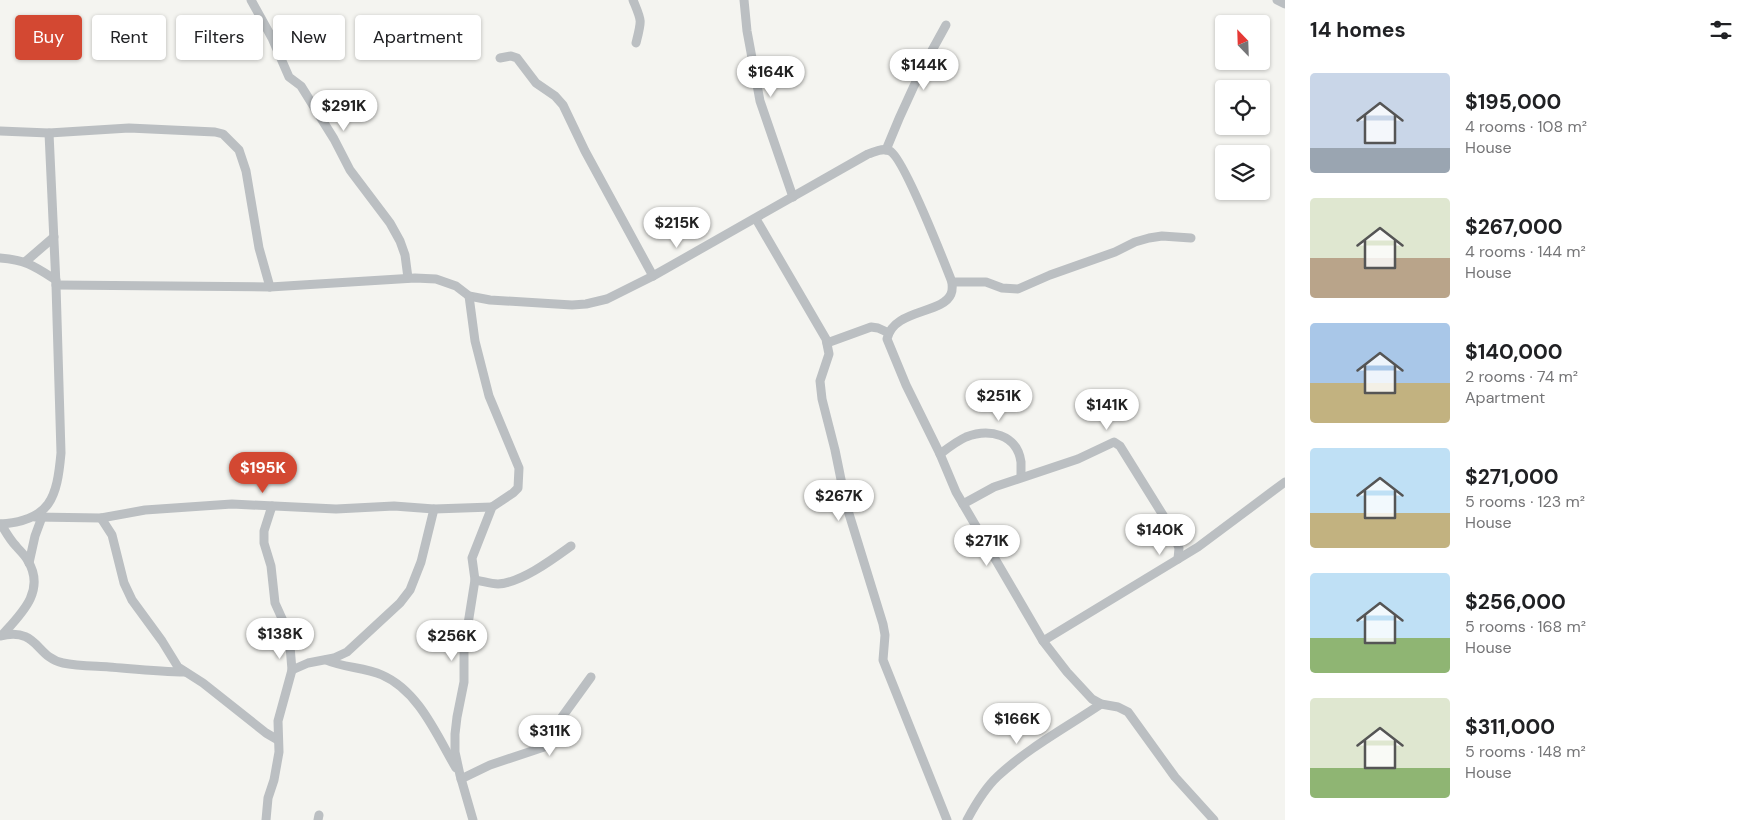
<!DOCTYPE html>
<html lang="en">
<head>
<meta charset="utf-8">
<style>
  body { margin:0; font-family:"DM Sans",sans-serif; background:#f2f2f2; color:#202124; height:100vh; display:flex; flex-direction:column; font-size:19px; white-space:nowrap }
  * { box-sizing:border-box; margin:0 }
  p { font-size:16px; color:#757577 }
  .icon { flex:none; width:28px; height:28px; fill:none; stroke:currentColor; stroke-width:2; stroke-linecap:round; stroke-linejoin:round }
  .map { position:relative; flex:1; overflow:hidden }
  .side { display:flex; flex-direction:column; background:#fff; width:475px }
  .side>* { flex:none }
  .banner { position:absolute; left:15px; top:15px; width:475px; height:45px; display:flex; gap:10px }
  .needle { width:32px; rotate:337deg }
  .tools { position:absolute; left:1215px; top:15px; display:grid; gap:10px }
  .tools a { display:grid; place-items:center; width:55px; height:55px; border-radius:5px; background:#fff; box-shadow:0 1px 4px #0004; font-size:25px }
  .price { position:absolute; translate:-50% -42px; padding:0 11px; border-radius:18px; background:#fff; color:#222; font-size:16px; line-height:32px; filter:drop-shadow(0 1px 2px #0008) }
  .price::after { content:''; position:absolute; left:50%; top:30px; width:15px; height:11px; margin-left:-8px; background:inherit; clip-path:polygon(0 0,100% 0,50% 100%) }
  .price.active { background:#d34832; color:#fff }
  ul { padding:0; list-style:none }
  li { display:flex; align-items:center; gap:15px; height:125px; padding:0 25px }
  li span { display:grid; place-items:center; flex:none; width:140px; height:100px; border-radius:5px; color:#555 }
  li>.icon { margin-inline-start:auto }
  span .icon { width:60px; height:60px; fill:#fffc; stroke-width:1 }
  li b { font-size:21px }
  h2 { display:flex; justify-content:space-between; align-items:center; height:60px; padding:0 25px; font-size:21px }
  .tag { padding:0 18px; border-radius:5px; background:#fff; box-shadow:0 1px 4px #0004; font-size:18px; line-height:45px }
  .tag.active { background:#d34832; color:#fff }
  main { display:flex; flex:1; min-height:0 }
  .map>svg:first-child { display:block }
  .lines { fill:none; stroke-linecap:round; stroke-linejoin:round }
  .minor { stroke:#bbbfc2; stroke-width:9 }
</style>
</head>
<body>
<main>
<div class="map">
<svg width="1285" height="820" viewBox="0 0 1285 820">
  <rect width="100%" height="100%" fill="#f4f4f0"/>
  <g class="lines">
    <g class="minor">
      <polyline points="251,0 272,38 289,77 301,86 334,139 350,170 390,223 400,241 405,255 408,278"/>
      <path d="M633 0C642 22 642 19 636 43"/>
      <polyline points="744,0 747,31 760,101 793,197"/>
      <polyline points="1277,0 1285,4"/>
      <polyline points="500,58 511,56 517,58 536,83 555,96 563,105 585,151 653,276"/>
      <polyline points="0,131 49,133 129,128 215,132 223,134 239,150 246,171 259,248 270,287"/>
      <path d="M886 150C903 107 923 65 946 25"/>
      <polyline points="756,219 826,339 829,354 820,381 822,399 835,450 846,504 883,624 885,635 883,660 947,820"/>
      <path d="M0 258C26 260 34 266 56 280"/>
      <polyline points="25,262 54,237"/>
      <path d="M952 282C952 286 953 290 951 294 943 314 893 309 887 339L906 385 940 454 956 492 1043 641 1067 672 1092 699 1101 704 1118 707 1128 712 1175 777 1214 820"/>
      <path d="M56 285 270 287 415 278 436 279 456 286 469 296 490 300 572 305 586 304 607 299 653 276 868 154C875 152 883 147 890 151 904 158 944 262 952 282H986L1002 288 1018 289 1050 275 1115 252 1135 242 1149 238 1162 236 1191 238"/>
      <polyline points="469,296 475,341 489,396 519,468 518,488 513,493 492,507 472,558 475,580 464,649 464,682 457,717 455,734 455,752 460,775 473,820"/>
      <polyline points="827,343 871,327 878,328 889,333"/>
      <path d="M940 454C948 448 957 441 966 437 989 428 1017 434 1021 462 1021 467 1021 472 1021 477"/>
      <polyline points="963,504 994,487 1078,459 1114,442 1120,446 1171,528 1179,548 1178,559"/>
      <polyline points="35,517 101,518 145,510 232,504 336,509 394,506 434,509 492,507"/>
      <polyline points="101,518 112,535 124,583 132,600 162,641 178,667 203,683 266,733 278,740"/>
      <path d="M0 524C51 521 57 497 61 453L56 285 49 133"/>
      <path d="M1 524C5 531 10 540 16 546 20 551 25 555 28 561 46 591 21 614 2 635"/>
      <polyline points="29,563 35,536 42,517"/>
      <path d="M475 580C482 581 491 584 498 584 521 583 553 559 571 546"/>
      <path d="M0 636C39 627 35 657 63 663 77 666 94 666 109 667 134 669 160 672 185 672"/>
      <polyline points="1043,641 1198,547 1285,482"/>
      <path d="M326 660C344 668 364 667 382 675 419 691 437 736 456 768"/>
      <polyline points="292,670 308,663 334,658 347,652 400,603 410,590 421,562 434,509"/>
      <polyline points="461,779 490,765 544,747 553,735 562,717 591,677"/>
      <polyline points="266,820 268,798 274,780 279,752 278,721 292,670 289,634 275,603 271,566 264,543 264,531 272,506"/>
      <polyline points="318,820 319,815"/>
      <path d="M967 820C975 805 985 788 998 776 1028 748 1067 727 1101 704"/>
    </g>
  </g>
</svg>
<div class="tools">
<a><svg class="needle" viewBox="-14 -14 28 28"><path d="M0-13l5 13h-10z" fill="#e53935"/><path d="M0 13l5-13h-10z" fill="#757577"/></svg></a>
<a><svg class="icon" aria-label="locate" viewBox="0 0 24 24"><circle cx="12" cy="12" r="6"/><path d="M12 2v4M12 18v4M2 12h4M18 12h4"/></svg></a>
<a><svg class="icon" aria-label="layers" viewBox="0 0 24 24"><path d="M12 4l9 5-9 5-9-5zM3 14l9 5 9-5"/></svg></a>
</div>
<b class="price" style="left:924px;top:91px">$144K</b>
<b class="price" style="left:771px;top:98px">$164K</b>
<b class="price" style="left:344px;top:132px">$291K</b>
<b class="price" style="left:677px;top:249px">$215K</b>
<b class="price" style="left:999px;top:422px">$251K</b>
<b class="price" style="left:1107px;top:431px">$141K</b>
<b class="price active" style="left:263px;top:494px">$195K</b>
<b class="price" style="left:839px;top:522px">$267K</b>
<b class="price" style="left:1160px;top:556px">$140K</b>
<b class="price" style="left:987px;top:567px">$271K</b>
<b class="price" style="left:280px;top:660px">$138K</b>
<b class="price" style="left:452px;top:662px">$256K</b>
<b class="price" style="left:1017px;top:745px">$166K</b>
<b class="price" style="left:550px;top:757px">$311K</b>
<div class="banner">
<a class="tag active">Buy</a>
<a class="tag">Rent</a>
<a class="tag">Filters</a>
<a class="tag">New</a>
<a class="tag">Apartment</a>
</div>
</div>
<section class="side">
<h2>14 homes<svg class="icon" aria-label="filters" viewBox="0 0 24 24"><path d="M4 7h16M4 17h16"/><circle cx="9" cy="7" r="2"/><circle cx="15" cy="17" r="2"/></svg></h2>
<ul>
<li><span style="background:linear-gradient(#c9d6e8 75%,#9aa5b1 0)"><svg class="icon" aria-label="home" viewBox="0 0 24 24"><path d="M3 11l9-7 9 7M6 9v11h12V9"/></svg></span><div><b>$195,000</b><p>4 rooms · 108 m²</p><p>House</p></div></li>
<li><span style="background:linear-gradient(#dfe7d0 60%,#b9a48a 0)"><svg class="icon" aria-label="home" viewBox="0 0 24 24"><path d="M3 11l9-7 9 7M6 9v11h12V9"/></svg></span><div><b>$267,000</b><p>4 rooms · 144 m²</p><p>House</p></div></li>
<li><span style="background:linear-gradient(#a9c7e8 60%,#c2b280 0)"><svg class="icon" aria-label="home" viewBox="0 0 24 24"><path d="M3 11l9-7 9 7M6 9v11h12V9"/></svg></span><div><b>$140,000</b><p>2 rooms · 74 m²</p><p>Apartment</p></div></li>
<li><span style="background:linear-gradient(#bfe0f5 65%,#c2b280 0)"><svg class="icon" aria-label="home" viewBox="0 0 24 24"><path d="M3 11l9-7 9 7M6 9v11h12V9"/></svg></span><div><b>$271,000</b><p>5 rooms · 123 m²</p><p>House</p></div></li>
<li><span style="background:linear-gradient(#bfe0f5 65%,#8fb573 0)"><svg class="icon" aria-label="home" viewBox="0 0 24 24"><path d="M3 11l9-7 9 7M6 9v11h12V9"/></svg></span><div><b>$256,000</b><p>5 rooms · 168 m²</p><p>House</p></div></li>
<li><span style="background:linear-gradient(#dfe7d0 70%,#8fb573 0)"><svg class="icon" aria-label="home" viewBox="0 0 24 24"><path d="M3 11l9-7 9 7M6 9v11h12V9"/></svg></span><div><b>$311,000</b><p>5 rooms · 148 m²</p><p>House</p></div></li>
</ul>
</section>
</main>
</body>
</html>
